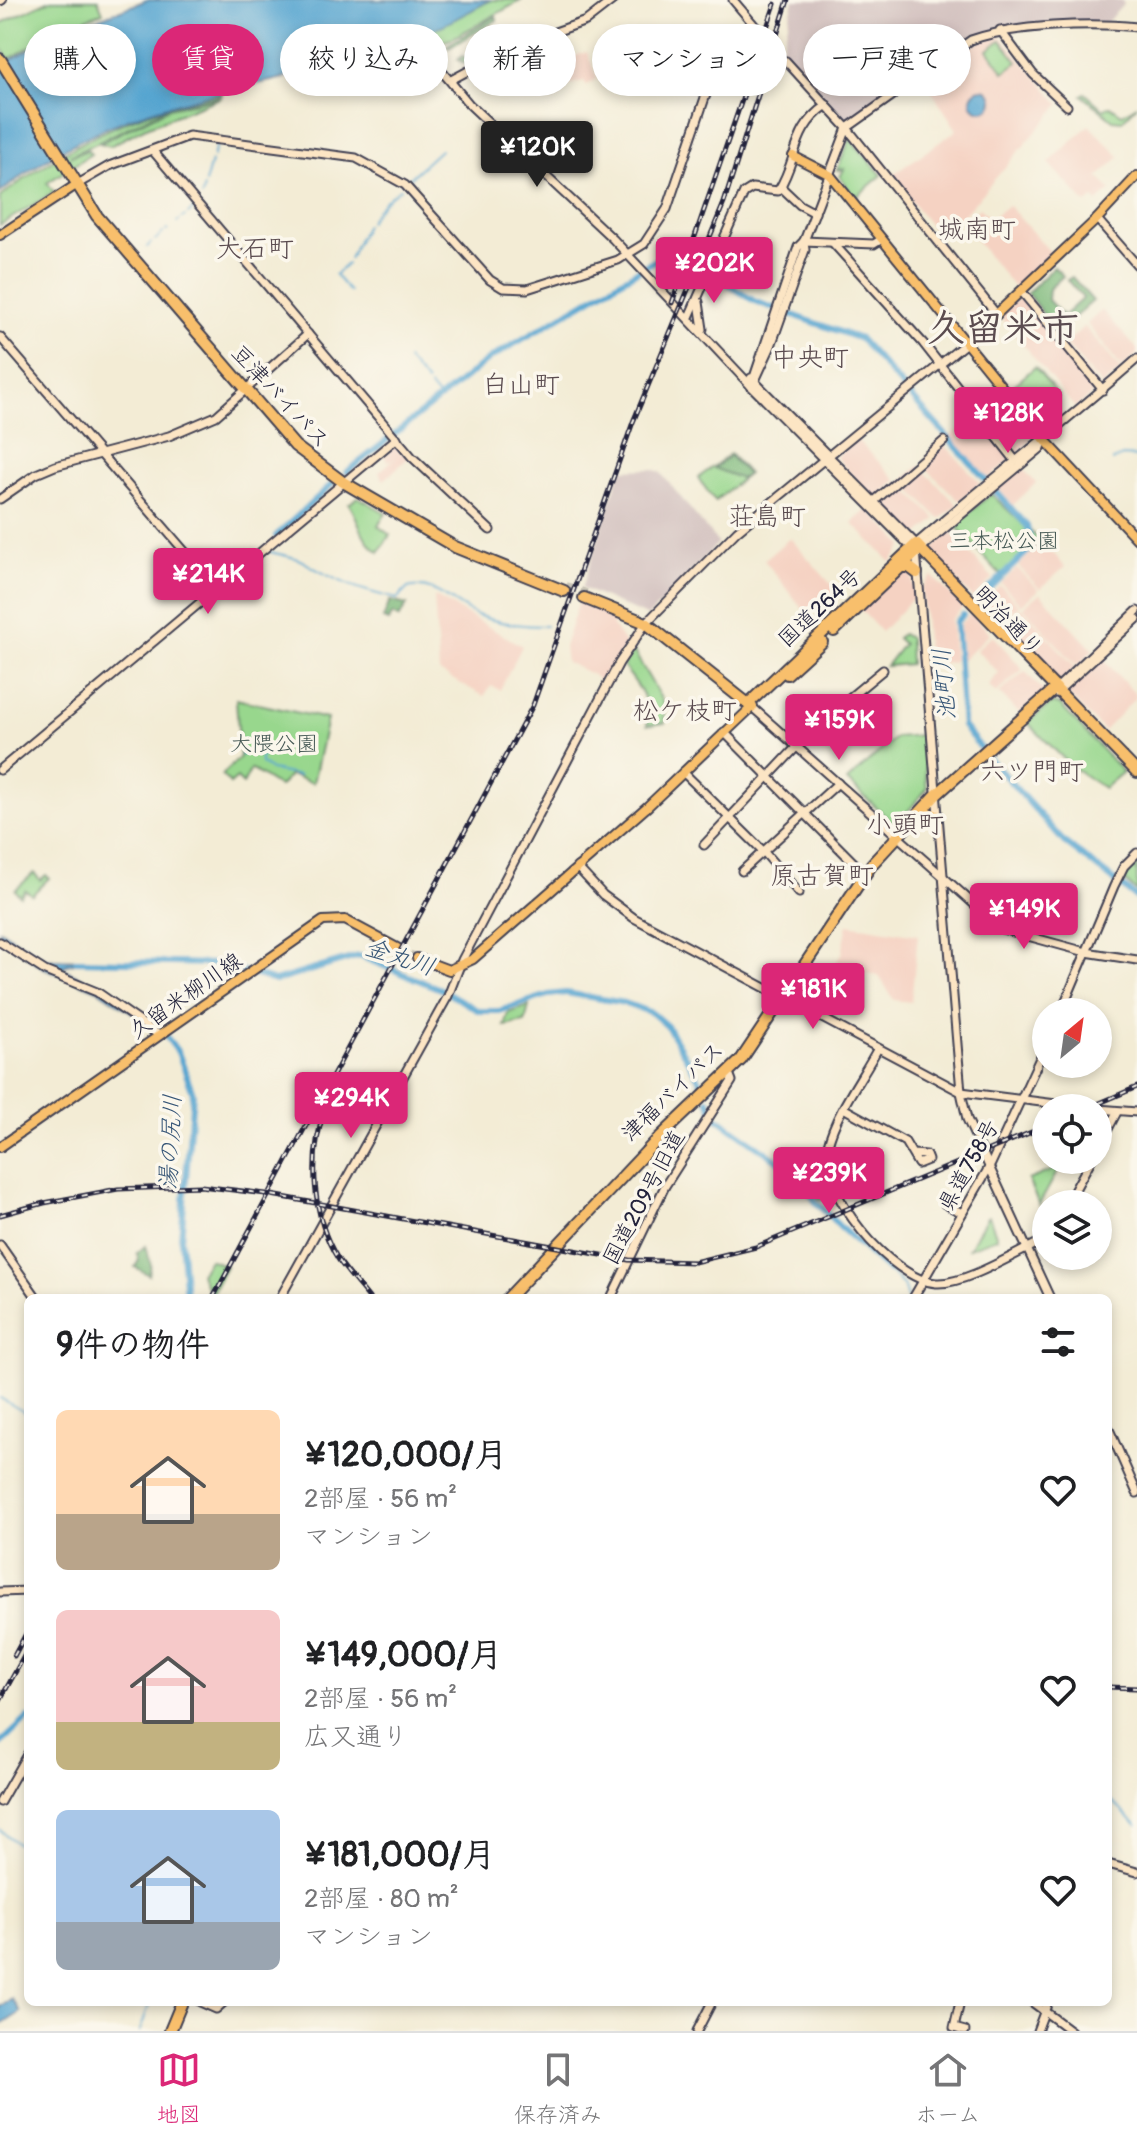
<!DOCTYPE html>
<html lang="ja">
<head>
<meta charset="utf-8">
<style>
  body { margin:0; font-family:Pangolin,"Klee One",sans-serif; background:#f6f6f6; color:#202124; height:100vh; display:flex; flex-direction:column; font-size:30px; white-space:nowrap }
  * { box-sizing:border-box; margin:0 }
  p { font-size:26px; color:#757577 }
  .icon { flex:none; width:44px; height:44px; fill:none; stroke:currentColor; stroke-width:2; stroke-linecap:round; stroke-linejoin:round }
  .map { position:relative; flex:1; overflow:hidden }
  .drawer { position:absolute; left:24px; top:1294px; width:1088px; height:712px; display:flex; flex-direction:column; background:#fff; border-radius:12px; box-shadow:0 4px 12px #0003 }
  .drawer>* { flex:none }
  .top-card { position:absolute; left:24px; top:24px; width:1090px; height:72px; display:flex; gap:16px }
  .needle { width:52px; rotate:29deg }
  .controls { position:absolute; left:1032px; top:998px; display:grid; gap:16px }
  .controls a { display:grid; place-items:center; width:80px; height:80px; border-radius:50%; background:#fff; box-shadow:0 4px 12px #0003; font-size:40px }
  .price { position:absolute; translate:-50% -68px; padding:0 18px; border-radius:8px; background:#db2777; color:#fff; font-size:26px; line-height:52px; filter:drop-shadow(0 2px 4px #0008) }
  .price::after { content:''; position:absolute; left:50%; top:48px; width:24px; height:18px; margin-left:-12px; background:inherit; clip-path:polygon(0 0,100% 0,50% 100%) }
  .price.on { background:#222; color:#fff }
  ul { padding:0; list-style:none }
  li { display:flex; align-items:center; gap:24px; height:200px; padding:0 32px }
  li span { display:grid; place-items:center; flex:none; width:224px; height:160px; border-radius:12px; color:#555 }
  li>.icon { margin-inline-start:auto }
  span .icon { width:96px; height:96px; fill:#fffc; stroke-width:1 }
  li b { font-size:34px }
  h2 { display:flex; justify-content:space-between; align-items:center; height:96px; padding:0 32px; font-size:34px }
  .chip { padding:0 28px; border-radius:36px; background:#fff; box-shadow:0 4px 12px #0003; font-size:28px; line-height:72px }
  .chip.on { background:#db2777; color:#fff }
  .dock { display:flex; justify-content:space-around; align-items:center; height:112px; border-top:2px solid #e0e0e0; background:#fff; font-size:22px; color:#757577 }
  .dock a { display:grid; justify-items:center; gap:4px }
  .dock .on { color:#db2777 }
  .map>svg:first-child { display:block }
  .built { fill:#f5d2c2 }
  .industrial { fill:#d1bfbd }
  .green { fill:#98d78d; stroke:#5d7c64; stroke-width:2 }
  .forest { fill:#7ab878; stroke:#4e6d5a; stroke-width:2 }
  .water { fill:#57a5d0; stroke:#3c6486; stroke-width:2 }
  .lines { fill:none; stroke-linecap:round; stroke-linejoin:round }
  .stream { stroke:#57a5d0; stroke-width:2 }
  .river { stroke:#57a5d0; stroke-width:6 }
  .secondary-tunnel { stroke:#c9c4b6; stroke-width:7; stroke-dasharray:7 3.5; stroke-linecap:butt }
  .primary-tunnel { stroke:#c9c4b6; stroke-width:8; stroke-dasharray:8 4; stroke-linecap:butt }
  .highway-tunnel { stroke:#c9c4b6; stroke-width:10; stroke-dasharray:10 5; stroke-linecap:butt }
  .secondary-casing { stroke:#414052; stroke-width:11 }
  .primary-casing { stroke:#414052; stroke-width:12 }
  .highway-casing { stroke:#414052; stroke-width:14 }
  .secondary { stroke:#fce5c4; stroke-width:7 }
  .primary { stroke:#f8bf6c; stroke-width:8 }
  .highway { stroke:#f8bf6c; stroke-width:10 }
  .rail-casing { stroke:#22223b; stroke-width:5 }
  .rail { stroke:#fbf7ec; stroke-width:2; stroke-dasharray:6; stroke-linecap:butt }
  .labels { text-anchor:middle; stroke-width:7; stroke-linejoin:round; paint-order:stroke }
  .street-label { font-size:22px; fill:#22223b; stroke:#fbf7ec }
  .park-label { font-size:22px; fill:#455854; stroke:#fbf7ec }
  .water-label { font-size:24px; font-style:italic; fill:#375677; stroke:#fbf7ec }
  .quarter-label { font-size:26px; fill:#5b4c50; stroke:#fbf7ec }
  .town-label { font-size:38px; font-weight:bold; fill:#5b4c50; stroke:#fbf7ec }
</style>
</head>
<body>
<div class="map">
<svg width="1137" height="2031" viewBox="0 0 1137 2031">
  <rect width="100%" height="100%" fill="#fbf7ec"/>
  <filter id="ink" filterUnits="userSpaceOnUse"><feTurbulence type="fractalNoise" baseFrequency=".0125" numOctaves="2"/><feDisplacementMap in="SourceGraphic" scale="16" xChannelSelector="R" yChannelSelector="G"/><feConvolveMatrix kernelMatrix="1 2 1 2 8 2 1 2 1" color-interpolation-filters="sRGB"/></filter>
  <filter id="wash" filterUnits="userSpaceOnUse"><feTurbulence type="fractalNoise" baseFrequency=".006" numOctaves="4" result="noise"/><feDisplacementMap in="SourceGraphic" scale="32" xChannelSelector="R" yChannelSelector="G"/><feGaussianBlur stdDeviation="1.8" result="paint"/><feColorMatrix in="noise" values="0 0 0 0 0 0 0 0 0 0 0 0 0 0 0 0 0 1.4 0 .05"/><feComposite in="paint" operator="in"/></filter>
  <g filter="url(#wash)">
    <rect width="100%" height="100%" fill="#f3ecd5"/>
    <g class="built">
      <polygon points="1000,35 1060,104 960,219 953,213 933,229 891,176 957,130 924,79 982,40"/>
      <polygon points="587,52 597,79 586,85 584,81 569,85 560,61"/>
      <polygon points="1089,125 1120,157 1098,177 1111,190 1097,202 1093,198 1086,204 1049,163"/>
      <polygon points="1008,205 1053,255 1017,291 973,237 985,224 975,213 979,208 991,219"/>
      <polygon points="1022,295 1099,388 1075,408 999,315"/>
      <polygon points="1102,310 1137,349 1137,354 1122,368 1087,324"/>
      <polygon points="1084,326 1121,370 1102,386 1066,344"/>
      <polygon points="1000,393 1022,421 1000,440 978,413"/>
      <polygon points="976,415 1012,458 989,478 950,437"/>
      <polygon points="1024,425 1032,439 1014,457 1001,442"/>
      <polygon points="856,439 897,480 874,500 836,457"/>
      <polygon points="396,443 399,447 397,450 409,457 384,480 379,472 395,458 388,461 383,455 390,453 388,449"/>
      <polygon points="944,444 980,483 959,501 922,464"/>
      <polygon points="919,466 958,505 940,519 902,481"/>
      <polygon points="1021,467 1036,483 1013,505 997,487"/>
      <polygon points="899,482 936,519 919,534 913,535 880,500"/>
      <polygon points="868,509 904,546 891,562 852,523"/>
      <polygon points="949,531 993,578 973,598 930,552"/>
      <polygon points="790,538 837,591 807,614 764,560"/>
      <polygon points="1043,541 1065,567 1040,589 1018,566"/>
      <polygon points="903,568 912,571 914,597 881,632 860,609"/>
      <polygon points="1017,568 1039,590 1021,605 1001,583"/>
      <polygon points="932,576 963,607 951,620 954,662 928,664 922,588"/>
      <polygon points="1000,585 1019,605 998,625 979,605"/>
      <polygon points="1040,593 1093,650 1077,666 1023,607"/>
      <polygon points="434,596 522,646 500,690 491,686 484,696 439,672"/>
      <polygon points="579,601 621,618 612,625 626,645 604,686 593,675 566,662 564,647"/>
      <polygon points="1021,607 1075,667 1059,683 1054,683 1001,627"/>
      <polygon points="971,613 990,633 962,660 960,624"/>
      <polygon points="992,635 1023,669 996,693 988,685 999,673 976,650"/>
      <polygon points="1100,656 1137,696 1104,731 1064,691"/>
      <polygon points="1025,671 1043,691 1042,696 1019,713 999,693"/>
      <polygon points="848,924 918,935 911,1002 894,1000 879,976 833,967 842,953"/>
    </g>
    <g class="industrial">
      <polygon points="794,0 1122,0 1124,4 1106,23 1062,22 996,33 950,50 848,122 781,51"/>
      <polygon points="652,469 660,472 718,543 648,617 582,588 621,470"/>
    </g>
    <g class="green">
      <path d="M51 0H98L103 12 55 32 9 59 0 45V24C16 16 32 8 51 0Z"/>
      <polygon points="491,0 522,0 449,40 429,44 424,34"/>
      <polygon points="1001,40 1018,62 1004,72 988,50"/>
      <path d="M222 92V95L169 107 70 156 88 150 91 154 47 183 54 192 0 225V197C71 142 134 112 222 92Z"/>
      <polygon points="1085,93 1103,109 1110,106 1122,114 1137,105 1122,121 1113,120 1082,95"/>
      <polygon points="222,97 144,128 110,146 100,143 169,108"/>
      <polygon points="850,139 882,175 855,198 840,177 844,169 837,170"/>
      <polygon points="1035,367 1059,396 1032,420 1010,393 1012,387"/>
      <polygon points="730,454 748,474 715,501 698,478"/>
      <polygon points="991,494 1040,540 1003,578 955,525"/>
      <path d="M358 497 386 513 378 526 390 535 379 552C360 539 361 522 349 504Z"/>
      <polygon points="902,634 909,638 910,664 886,666 903,644 897,638"/>
      <path d="M633 650 663 702 665 723 647 725C652 701 637 684 623 666Z"/>
      <polygon points="236,699 327,719 313,783 290,775 279,787 251,769 243,784 237,778 230,784 222,775 240,757"/>
      <polygon points="1052,703 1060,705 1123,772 1104,788 1073,768 1027,722"/>
      <polygon points="922,735 927,789 898,823 892,822 847,781 896,737"/>
      <polygon points="1137,858 1137,892 1122,879"/>
      <polygon points="34,873 40,880 46,875 49,878 32,895 25,890 20,896 15,890"/>
      <polygon points="529,1006 525,1022 504,1026 508,1013"/>
      <polygon points="815,1153 820,1156 820,1166 828,1185 825,1187 829,1196 820,1200 799,1170 810,1163"/>
      <polygon points="1060,1167 1039,1205 1028,1180"/>
      <polygon points="989,1216 997,1238 969,1248 987,1217"/>
      <polygon points="209,1259 226,1266 211,1295 200,1274"/>
    </g>
    <g class="forest">
      <polygon points="496,16 497,20 449,48 446,46"/>
      <polygon points="484,46 492,46 495,52 470,66 458,60 462,56 471,59"/>
      <polygon points="624,48 628,50 637,70 624,74 617,70 619,53"/>
      <polygon points="1054,267 1063,276 1049,289 1048,300 1063,316 1083,298 1067,280 1072,277 1093,301 1057,332 1027,293"/>
      <polygon points="730,456 747,474 741,479 714,468"/>
      <polygon points="390,601 407,605 399,618 393,614 388,621 383,619"/>
      <polygon points="145,1246 151,1265 149,1275 135,1267 139,1260 137,1253"/>
    </g>
    <g class="water">
      <path d="M147 0H490C450 23 402 47 355 60 219 99 118 97 0 193V66L57 34Z"/>
      <circle cx="982" cy="100" r="11"/>
      <polygon points="0,930 46,959 83,960 60,967 102,988 162,1028 159,1030 98,990 42,967 0,937"/>
      <polygon points="12,1999 21,2012 0,2026 0,2007"/>
    </g>
    <g class="lines">
      <g class="stream">
        <polyline points="213,157 217,142"/>
        <polyline points="406,181 440,150"/>
        <polyline points="205,183 211,162"/>
        <polyline points="202,196 204,187"/>
        <polyline points="188,214 195,208"/>
        <polyline points="182,218 185,216"/>
        <polyline points="369,221 384,201 401,188"/>
        <polyline points="177,222 180,220"/>
        <polyline points="166,231 168,230"/>
        <polyline points="161,235 163,233"/>
        <polyline points="155,240 159,237"/>
        <polyline points="147,247 151,243"/>
        <polyline points="349,259 366,225"/>
        <polyline points="347,264 335,275 350,292"/>
        <polyline points="407,360 427,383"/>
        <polyline points="430,387 440,399"/>
        <polyline points="1113,461 1122,456 1137,457"/>
        <path d="M268 551C279 555 295 556 304 562 337 582 359 590 397 599L408 588C434 581 455 606 477 615 499 624 522 626 546 626"/>
        <polyline points="242,755 242,741 257,742 261,748 261,763 271,770 299,776"/>
        <polyline points="889,1271 903,1285 907,1298"/>
        <polyline points="0,1398 28,1414"/>
        <polyline points="1108,1798 1137,1825"/>
        <polyline points="0,1830 28,1852"/>
        <polyline points="140,2031 150,2002"/>
      </g>
      <g class="river">
        <polyline points="645,266 668,254 711,273 754,301 860,339 1027,526 1031,548 979,599"/>
        <polyline points="347,472 489,359 639,270"/>
        <polyline points="276,536 332,484"/>
        <polyline points="186,610 227,576"/>
        <polyline points="963,615 956,622 963,726 980,747"/>
        <polyline points="990,759 1064,842 1137,898"/>
        <polyline points="76,961 220,964 275,981 359,956 443,990 479,1011 499,1011 548,995 566,993 625,1003 652,1013 667,1026 700,1081"/>
        <polyline points="162,1031 178,1052 193,1093 181,1239 186,1298"/>
        <polyline points="708,1100 717,1118 797,1174 815,1201 840,1227 889,1271"/>
        <polyline points="0,1744 28,1718"/>
      </g>
    </g>
  </g>
  <g filter="url(#ink)">
    <g class="lines">
      <polyline class="secondary-tunnel" points="755,26 786,61"/>
      <polyline class="primary-tunnel" points="399,949 417,958"/>
      <polyline class="highway-tunnel" points="566,587 586,594"/>
      <defs>
        <g id="secondary">
          <polyline points="733,0 755,26"/>
          <polyline points="0,1 2,0"/>
          <polyline points="1000,30 1033,74 1067,106"/>
          <polyline points="430,57 469,104 613,239 751,386 912,548"/>
          <polyline points="786,61 847,128 997,315"/>
          <polyline points="451,80 513,47 586,21 613,0"/>
          <path d="M847 128 971 40C1013 25 1091 22 1137 27"/>
          <polyline points="153,151 412,457 490,530"/>
          <polyline points="76,185 109,166 189,136 356,158 405,185 490,280 503,288 527,289 618,260 644,244 667,209 710,83 747,51"/>
          <polyline points="781,187 800,205 815,213"/>
          <polyline points="1097,219 1137,265"/>
          <polyline points="804,241 874,244 882,239"/>
          <polyline points="833,243 923,343 1015,460"/>
          <polyline points="1022,292 1103,390"/>
          <polyline points="699,302 703,329"/>
          <path d="M689 317 744 193 752 188 778 191C799 158 791 130 827 105"/>
          <polyline points="0,337 217,589"/>
          <polyline points="751,378 916,544"/>
          <polyline points="753,385 771,346 805,250 804,241"/>
          <polyline points="751,386 798,247 804,241 847,128"/>
          <polyline points="0,499 36,474 55,466 169,436 216,416 308,334"/>
          <polyline points="871,504 944,441"/>
          <path d="M916 544C989 481 1065 423 1137 359"/>
          <polyline points="920,549 1041,448 1044,439"/>
          <polyline points="916,550 961,1092 967,1119 1050,1298"/>
          <polyline points="1058,687 1137,611"/>
          <polyline points="1056,693 1137,619"/>
          <polyline points="752,707 1002,929 1086,952 1137,960"/>
          <polyline points="724,732 865,874"/>
          <polyline points="0,770 397,438"/>
          <polyline points="683,772 764,852 799,893"/>
          <polyline points="704,845 819,723 883,670"/>
          <polyline points="577,867 603,895 634,918 961,1092 1088,1108"/>
          <polyline points="742,871 838,783"/>
          <polyline points="0,942 45,971 97,992 159,1035"/>
          <polyline points="1061,1012 1114,886 1124,866 1137,853"/>
          <path d="M878 1048C862 1078 836 1112 828 1145 816 1192 893 1280 936 1283 963 1285 1013 1255 1038 1243L1046 1236"/>
          <polyline points="845,1109 905,1142 918,1164 928,1160 926,1155 913,1154"/>
          <polyline points="1098,1109 1137,1112"/>
          <polyline points="1098,1148 1117,1112"/>
          <polyline points="945,1204 962,1213"/>
          <polyline points="1067,1204 1091,1160"/>
          <polyline points="0,1245 37,1298"/>
          <polyline points="280,1298 448,996 462,960 619,663 646,623 737,531 966,343"/>
          <polyline points="611,1298 665,1186 732,1081 729,1073"/>
          <polyline points="913,1298 991,1164 1046,1045"/>
          <polyline points="1108,1427 1137,1493"/>
          <polyline points="0,1592 28,1591"/>
          <polyline points="0,1802 28,1753"/>
          <polyline points="1108,1864 1137,1872"/>
          <polyline points="200,2002 216,2009 224,2002"/>
          <polyline points="960,2002 954,2028 965,2031"/>
          <polyline points="1032,2002 1071,2031"/>
          <polyline points="697,2031 712,2002"/>
          <polyline points="1037,2031 1048,2002"/>
        </g>
        <g id="primary">
          <polyline points="793,156 830,175 1044,439 1137,539"/>
          <polyline points="0,235 76,185"/>
          <polyline points="966,343 1097,219 1137,176"/>
          <polyline points="417,958 449,970 473,959 648,806 752,707"/>
          <polyline points="0,1147 323,921 345,920 399,949"/>
        </g>
        <g id="highway">
          <polyline points="0,59 97,216 295,446 343,482 455,547 564,591"/>
          <polyline points="901,567 909,567 917,573"/>
          <polyline points="584,598 646,623 752,707"/>
          <polyline points="834,631 920,549"/>
          <polyline points="787,674 822,642"/>
          <polyline points="748,704 916,544 1137,772"/>
          <polyline points="922,811 937,816"/>
          <polyline points="508,1298 658,1139 741,1060 872,864 935,796 1056,688"/>
          <polyline points="170,2031 182,2002"/>
        </g>
      </defs>
      <use href="#secondary" class="secondary-casing"/>
      <use href="#primary" class="primary-casing"/>
      <use href="#highway" class="highway-casing"/>
      <use href="#secondary" class="secondary"/>
      <use href="#primary" class="primary"/>
      <use href="#highway" class="highway"/>
      <defs>
        <g id="rail">
          <polyline points="672,303 775,4"/>
          <polyline points="1088,1108 1137,1087"/>
          <path d="M325 1110C308 1156 312 1218 338 1259 347 1273 359 1285 369 1298"/>
          <polyline points="0,1215 44,1203 118,1189 201,1186 266,1194 629,1260 694,1262 756,1247 1046,1126"/>
          <polyline points="213,1298 533,705 633,422 724,203 788,0"/>
          <polyline points="14,1656 28,1630"/>
          <polyline points="1108,1687 1137,1688"/>
          <polyline points="0,1700 28,1649"/>
        </g>
      </defs>
      <use href="#rail" class="rail-casing"/>
      <use href="#rail" class="rail"/>
    </g>
  </g>
  <g class="labels">
    <g class="street-label">
      <text transform="translate(281 396) rotate(47)" y="8">豆津バイパス</text>
      <text transform="translate(819 607) rotate(-43)" y="8">国道264号</text>
      <text transform="translate(1009 620) rotate(46)" y="8">明治通り</text>
      <text transform="translate(185 995) rotate(-35)" y="8">久留米柳川線</text>
      <text transform="translate(672 1091) rotate(-44)" y="8">津福バイパス</text>
      <text transform="translate(968 1165) rotate(-61)" y="8">県道758号</text>
      <text transform="translate(643 1197) rotate(-62)" y="8">国道209号旧道</text>
    </g>
    <g class="park-label">
      <text x="1004" y="548">三本松公園</text>
      <text x="274" y="751">大隈公園</text>
    </g>
    <g class="water-label">
      <text transform="translate(944 684) rotate(-95)" y="8">池町川</text>
      <text transform="translate(400 957) rotate(18)" y="8">金丸川</text>
      <text transform="translate(170 1142) rotate(-87)" y="8">湯の尻川</text>
    </g>
    <g class="quarter-label">
      <text x="977" y="238">城南町</text>
      <text x="255" y="257">大石町</text>
      <text x="810" y="366">中央町</text>
      <text x="521" y="393">白山町</text>
      <text x="767" y="525">荘島町</text>
      <text x="685" y="719">松ケ枝町</text>
      <text x="1032" y="780">六ツ門町</text>
      <text x="905" y="833">小頭町</text>
      <text x="822" y="884">原古賀町</text>
    </g>
    <g class="town-label">
      <text x="1003" y="341">久留米市</text>
    </g>
  </g>
</svg>
<div class="controls">
<a><svg class="needle" viewBox="-14 -14 28 28"><path d="M0-13l5 13h-10z" fill="#e53935"/><path d="M0 13l5-13h-10z" fill="#757577"/></svg></a>
<a><svg class="icon" aria-label="locate" viewBox="0 0 24 24"><circle cx="12" cy="12" r="6"/><path d="M12 2v4M12 18v4M2 12h4M18 12h4"/></svg></a>
<a><svg class="icon" aria-label="layers" viewBox="0 0 24 24"><path d="M12 4l9 5-9 5-9-5zM3 14l9 5 9-5"/></svg></a>
</div>
<b class="price on" style="left:537px;top:189px">¥120K</b>
<b class="price" style="left:714px;top:305px">¥202K</b>
<b class="price" style="left:1008px;top:455px">¥128K</b>
<b class="price" style="left:208px;top:616px">¥214K</b>
<b class="price" style="left:839px;top:762px">¥159K</b>
<b class="price" style="left:1024px;top:951px">¥149K</b>
<b class="price" style="left:813px;top:1031px">¥181K</b>
<b class="price" style="left:351px;top:1140px">¥294K</b>
<b class="price" style="left:829px;top:1215px">¥239K</b>
<div class="top-card">
<a class="chip">購入</a>
<a class="chip on">賃貸</a>
<a class="chip">絞り込み</a>
<a class="chip">新着</a>
<a class="chip">マンション</a>
<a class="chip">一戸建て</a>
</div>
<section class="drawer">
<h2>9件の物件<svg class="icon" aria-label="filters" viewBox="0 0 24 24"><path d="M4 7h16M4 17h16"/><circle cx="9" cy="7" r="2"/><circle cx="15" cy="17" r="2"/></svg></h2>
<ul>
<li><span style="background:linear-gradient(#ffd9b3 65%,#b9a48a 0)"><svg class="icon" aria-label="home" viewBox="0 0 24 24"><path d="M3 11l9-7 9 7M6 9v11h12V9"/></svg></span><div><b>¥120,000/月</b><p>2部屋 · 56 m²</p><p>マンション</p></div><svg class="icon" aria-label="heart" viewBox="0 0 24 24"><path d="M12 20l-8-8c-3-5 5-10 8-4 3-6 11-1 8 4z"/></svg></li>
<li><span style="background:linear-gradient(#f6c9c9 70%,#c2b280 0)"><svg class="icon" aria-label="home" viewBox="0 0 24 24"><path d="M3 11l9-7 9 7M6 9v11h12V9"/></svg></span><div><b>¥149,000/月</b><p>2部屋 · 56 m²</p><p>広又通り</p></div><svg class="icon" aria-label="heart" viewBox="0 0 24 24"><path d="M12 20l-8-8c-3-5 5-10 8-4 3-6 11-1 8 4z"/></svg></li>
<li><span style="background:linear-gradient(#a9c7e8 70%,#9aa5b1 0)"><svg class="icon" aria-label="home" viewBox="0 0 24 24"><path d="M3 11l9-7 9 7M6 9v11h12V9"/></svg></span><div><b>¥181,000/月</b><p>2部屋 · 80 m²</p><p>マンション</p></div><svg class="icon" aria-label="heart" viewBox="0 0 24 24"><path d="M12 20l-8-8c-3-5 5-10 8-4 3-6 11-1 8 4z"/></svg></li>
</ul>
</section>
</div>
<nav class="dock">
<a class="on"><svg class="icon" aria-label="map" viewBox="0 0 24 24"><path d="M3 6l6-2 6 2 6-2v14l-6 2-6-2-6 2zM9 4v14M15 6v14"/></svg>地図</a>
<a><svg class="icon" aria-label="saved" viewBox="0 0 24 24"><path d="M7 4h10v16l-5-4-5 4z"/></svg>保存済み</a>
<a><svg class="icon" aria-label="home" viewBox="0 0 24 24"><path d="M3 11l9-7 9 7M6 9v11h12V9"/></svg>ホーム</a>
</nav>
</body>
</html>
